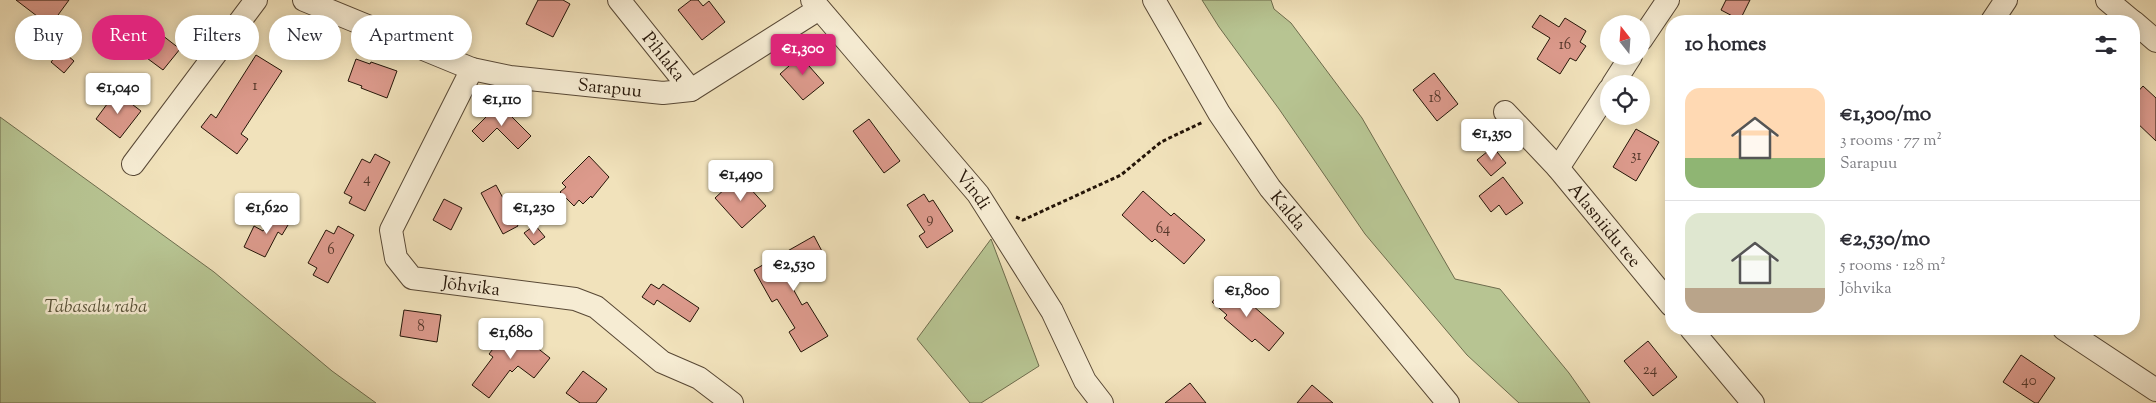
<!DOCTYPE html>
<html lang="en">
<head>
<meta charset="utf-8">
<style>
  body { margin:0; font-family:"Sorts Mill Goudy",serif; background:#f7f7f7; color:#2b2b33; height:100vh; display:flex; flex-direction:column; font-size:19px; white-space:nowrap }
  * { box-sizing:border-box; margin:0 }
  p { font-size:16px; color:#7c7c81 }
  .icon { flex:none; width:28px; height:28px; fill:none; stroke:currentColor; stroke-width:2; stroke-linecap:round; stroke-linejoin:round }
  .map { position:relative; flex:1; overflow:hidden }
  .panel { position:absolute; left:1665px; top:15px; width:475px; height:320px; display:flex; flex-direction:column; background:#fff; border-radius:20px; box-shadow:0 2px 12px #0003 }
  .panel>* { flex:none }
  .guide { position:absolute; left:15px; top:15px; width:475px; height:45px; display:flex; gap:10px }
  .needle { width:32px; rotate:343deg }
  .fabs { position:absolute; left:1600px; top:15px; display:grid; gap:10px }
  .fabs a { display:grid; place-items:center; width:50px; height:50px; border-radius:50%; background:#fff; box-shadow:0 2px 12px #0003; font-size:25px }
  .price { position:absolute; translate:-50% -42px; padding:0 11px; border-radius:5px; background:#fff; color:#222; font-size:16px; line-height:32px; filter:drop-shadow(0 1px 2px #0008) }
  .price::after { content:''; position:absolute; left:50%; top:30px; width:15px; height:11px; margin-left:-8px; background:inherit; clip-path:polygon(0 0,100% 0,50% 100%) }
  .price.current { background:#db2777; color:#fff }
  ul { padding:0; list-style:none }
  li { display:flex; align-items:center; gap:15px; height:125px; padding:0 20px }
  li+li { border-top:1px solid #e1e1e2 }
  li span { display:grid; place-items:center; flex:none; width:140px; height:100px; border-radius:15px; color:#555 }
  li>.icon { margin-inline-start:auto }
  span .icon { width:60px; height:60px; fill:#fffc; stroke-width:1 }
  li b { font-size:21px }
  h2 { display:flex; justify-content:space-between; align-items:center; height:60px; padding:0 20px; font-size:21px }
  .pill { padding:0 18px; border-radius:22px; background:#fff; box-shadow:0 2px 12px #0003; font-size:18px; line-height:45px }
  .pill.current { background:#db2777; color:#fff }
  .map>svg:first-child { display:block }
  .green { fill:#b7c492; stroke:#6e6c4d }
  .building { fill:#dc9a8c; stroke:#251508 }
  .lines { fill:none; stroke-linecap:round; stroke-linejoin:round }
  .minor-casing { stroke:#584835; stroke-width:24 }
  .path { stroke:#251508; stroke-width:3; stroke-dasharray:4 2.5; stroke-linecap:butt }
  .minor { stroke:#f6ecd3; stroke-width:22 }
  .labels { text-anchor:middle; stroke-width:5; stroke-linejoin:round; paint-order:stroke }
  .number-label { font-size:15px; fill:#533629 }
  .street-label { font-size:18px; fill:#251508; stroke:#f6ecd3 }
  .park-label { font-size:18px; font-style:italic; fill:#585238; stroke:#f6ecd3 }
</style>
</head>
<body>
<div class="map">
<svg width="2156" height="403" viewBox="0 0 2156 403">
  <rect width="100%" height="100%" fill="#f1e2bb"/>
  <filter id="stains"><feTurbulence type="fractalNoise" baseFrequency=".004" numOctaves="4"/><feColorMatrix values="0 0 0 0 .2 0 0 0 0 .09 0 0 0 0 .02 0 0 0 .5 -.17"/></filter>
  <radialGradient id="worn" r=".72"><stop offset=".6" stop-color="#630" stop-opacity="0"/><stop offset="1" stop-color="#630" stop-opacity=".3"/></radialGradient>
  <g class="green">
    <polygon points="1202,0 1271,0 1274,9 1291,23 1362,118 1455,279 1500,289 1569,373 1590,403 1519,403 1467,355 1365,234 1279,109 1219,27"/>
    <polygon points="0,117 214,272 332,371 376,403 0,403"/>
    <polygon points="991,239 1039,366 981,403 970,403 917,339"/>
  </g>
  <g class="building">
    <polygon points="16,0 69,0 50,26"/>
    <polygon points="538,0 563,0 570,4 553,37 526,24"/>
    <polygon points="691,0 698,0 703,6 709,1 725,22 702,40 678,10"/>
    <polygon points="1726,0 1750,0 1740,20 1721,10"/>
    <polygon points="1540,15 1559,27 1565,18 1586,31 1580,42 1586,46 1576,61 1570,58 1560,74 1537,59 1550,38 1532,27"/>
    <polygon points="149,25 180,49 163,70 132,47"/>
    <polygon points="808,49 817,59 809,66 824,83 803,100 780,74"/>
    <polygon points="61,50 74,61 64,73 51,62"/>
    <polygon points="256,55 282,71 241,134 248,139 237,154 201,127 211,114 216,118"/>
    <polygon points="356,59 370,64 371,62 397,71 387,98 361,88 362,86 348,81"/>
    <polygon points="1434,73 1458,104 1437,121 1413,90"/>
    <polygon points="2143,86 2156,98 2156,141 2134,120 2134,96"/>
    <polygon points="116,92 141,111 120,138 96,119"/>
    <polygon points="499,104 531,136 518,149 497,128 483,142 472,131"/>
    <polygon points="869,119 900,161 884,173 853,131"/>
    <polygon points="1636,129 1659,142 1636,181 1613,167"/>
    <polygon points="1493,147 1506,163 1491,176 1477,160"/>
    <polygon points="375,154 390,162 365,211 349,203 352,197 344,193 362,159 370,163"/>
    <polygon points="589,156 609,177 592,198 591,196 583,204 579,200 574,206 560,192 566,187 562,183"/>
    <polygon points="739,176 766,206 742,228 715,198"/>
    <polygon points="1503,177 1523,203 1506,215 1499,205 1491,212 1479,196"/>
    <polygon points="496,185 518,226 503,234 481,193"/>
    <polygon points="1143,191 1171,216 1174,213 1205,240 1184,264 1155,239 1152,242 1122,215"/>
    <polygon points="924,194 929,202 933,200 953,231 927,248 919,236 925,232 907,205"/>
    <polygon points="444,199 462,208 451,230 433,220"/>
    <polygon points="276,211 291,220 282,235 278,232 265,257 244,247 254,226 263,231"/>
    <polygon points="535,225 545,237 534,245 524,233"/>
    <polygon points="338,226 354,235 328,283 313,275 317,268 308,263 326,230 334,234"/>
    <polygon points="814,236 824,255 786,276 802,305 807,302 828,336 801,352 789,332 795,328 777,299 772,302 754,270"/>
    <polygon points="651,284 659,289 663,284 699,308 690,322 657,300 654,305 642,297"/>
    <polygon points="1228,284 1284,333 1269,351 1255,339 1252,342 1224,318 1227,315 1212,302"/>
    <polygon points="404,310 441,315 437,342 400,336"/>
    <polygon points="510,327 517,333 521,327 535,337 531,343 550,358 534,378 518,366 512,372 510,370 489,398 472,385 493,357 489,354"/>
    <polygon points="1648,341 1677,377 1653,396 1624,361"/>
    <polygon points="2021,355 2055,378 2038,403 2035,403 2003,382"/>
    <polygon points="583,371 607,389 596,403 580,403 566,393"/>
    <polygon points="1190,383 1206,403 1165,403"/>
    <polygon points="1312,385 1333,403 1297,403"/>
  </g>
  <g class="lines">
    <defs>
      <g id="minor">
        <path id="s1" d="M304 0 472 69 510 77 663 93 691 90 819 9"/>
        <path id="s2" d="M619 0 691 90"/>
        <path id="s3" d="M812 0 978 194 1052 311 1085 381 1102 403"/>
        <path id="s4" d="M1154 0 1219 113 1270 188 1448 403"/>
        <polyline points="2107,0 2132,21"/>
        <polyline points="1992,21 2006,0"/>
        <polyline points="2134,22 2156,41"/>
        <polyline points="1641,40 1668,0"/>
        <path id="s5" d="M472 69 391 230 396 258 412 278 575 299 596 307 662 362 699 378 732 403"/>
        <polyline points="1613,84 1631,56"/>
        <path id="s6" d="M1505 112 1558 168 1671 305"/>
        <polyline points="133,164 256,0"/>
        <polyline points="1558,168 1609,90"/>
        <polyline points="1691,329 1753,403"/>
        <polyline points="2064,329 2156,390"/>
      </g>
    </defs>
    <use href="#minor" class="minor-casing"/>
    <polyline class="path" points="1016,217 1023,220 1121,175 1161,142 1203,122"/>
    <use href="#minor" class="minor"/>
  </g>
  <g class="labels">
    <g class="number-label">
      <text x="1565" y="49">16</text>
      <text x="255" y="90">1</text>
      <text x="1435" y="102">18</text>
      <text x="1636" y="160">31</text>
      <text x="367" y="183">4</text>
      <text x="930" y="223">9</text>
      <text x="1163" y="233">64</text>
      <text x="331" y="254">6</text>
      <text x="421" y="331">8</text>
      <text x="1650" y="374">24</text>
      <text x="2029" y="385">40</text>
    </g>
    <g class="street-label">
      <text dy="6" stroke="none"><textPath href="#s2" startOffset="72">Pihlaka</textPath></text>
      <text dy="6" stroke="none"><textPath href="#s1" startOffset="321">Sarapuu</textPath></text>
      <text dy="6" stroke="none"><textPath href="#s3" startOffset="249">Vindi</textPath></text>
      <text dy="6" stroke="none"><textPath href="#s4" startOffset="250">Kalda</textPath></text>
      <text dy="6" stroke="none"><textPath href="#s6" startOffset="151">Alasniidu tee</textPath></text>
      <text dy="6" stroke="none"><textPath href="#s5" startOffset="294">Jõhvika</textPath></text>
    </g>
    <g class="park-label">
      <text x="96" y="312">Tabasalu raba</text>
    </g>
  </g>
  <rect width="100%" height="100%" filter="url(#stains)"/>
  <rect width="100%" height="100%" fill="url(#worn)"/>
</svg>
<div class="fabs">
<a><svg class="needle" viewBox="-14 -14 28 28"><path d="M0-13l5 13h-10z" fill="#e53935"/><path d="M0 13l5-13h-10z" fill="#7c7c81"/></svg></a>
<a><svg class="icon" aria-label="locate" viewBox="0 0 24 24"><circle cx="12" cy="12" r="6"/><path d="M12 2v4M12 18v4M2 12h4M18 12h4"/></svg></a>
</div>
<b class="price current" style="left:803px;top:76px">€1,300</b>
<b class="price" style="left:118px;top:115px">€1,040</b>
<b class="price" style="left:502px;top:127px">€1,110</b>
<b class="price" style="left:1492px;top:161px">€1,350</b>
<b class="price" style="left:741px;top:202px">€1,490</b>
<b class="price" style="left:267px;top:235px">€1,620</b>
<b class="price" style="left:534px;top:235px">€1,230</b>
<b class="price" style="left:794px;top:292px">€2,530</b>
<b class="price" style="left:1247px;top:318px">€1,800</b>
<b class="price" style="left:511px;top:360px">€1,680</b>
<div class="guide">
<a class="pill">Buy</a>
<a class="pill current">Rent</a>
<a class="pill">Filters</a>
<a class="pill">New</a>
<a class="pill">Apartment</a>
</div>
<section class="panel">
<h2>10 homes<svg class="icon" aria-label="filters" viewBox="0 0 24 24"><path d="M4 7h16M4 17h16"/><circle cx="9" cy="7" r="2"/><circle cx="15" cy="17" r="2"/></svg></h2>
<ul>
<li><span style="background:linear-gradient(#ffd9b3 70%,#8fb573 0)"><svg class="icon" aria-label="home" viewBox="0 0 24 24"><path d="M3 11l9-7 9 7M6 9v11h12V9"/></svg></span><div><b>€1,300/mo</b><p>3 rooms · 77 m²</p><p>Sarapuu</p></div></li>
<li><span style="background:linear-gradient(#dfe7d0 75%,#b9a48a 0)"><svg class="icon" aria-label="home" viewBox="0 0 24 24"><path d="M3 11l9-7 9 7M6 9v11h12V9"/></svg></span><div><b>€2,530/mo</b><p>5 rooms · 128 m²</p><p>Jõhvika</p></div></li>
</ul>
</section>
</div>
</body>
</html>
